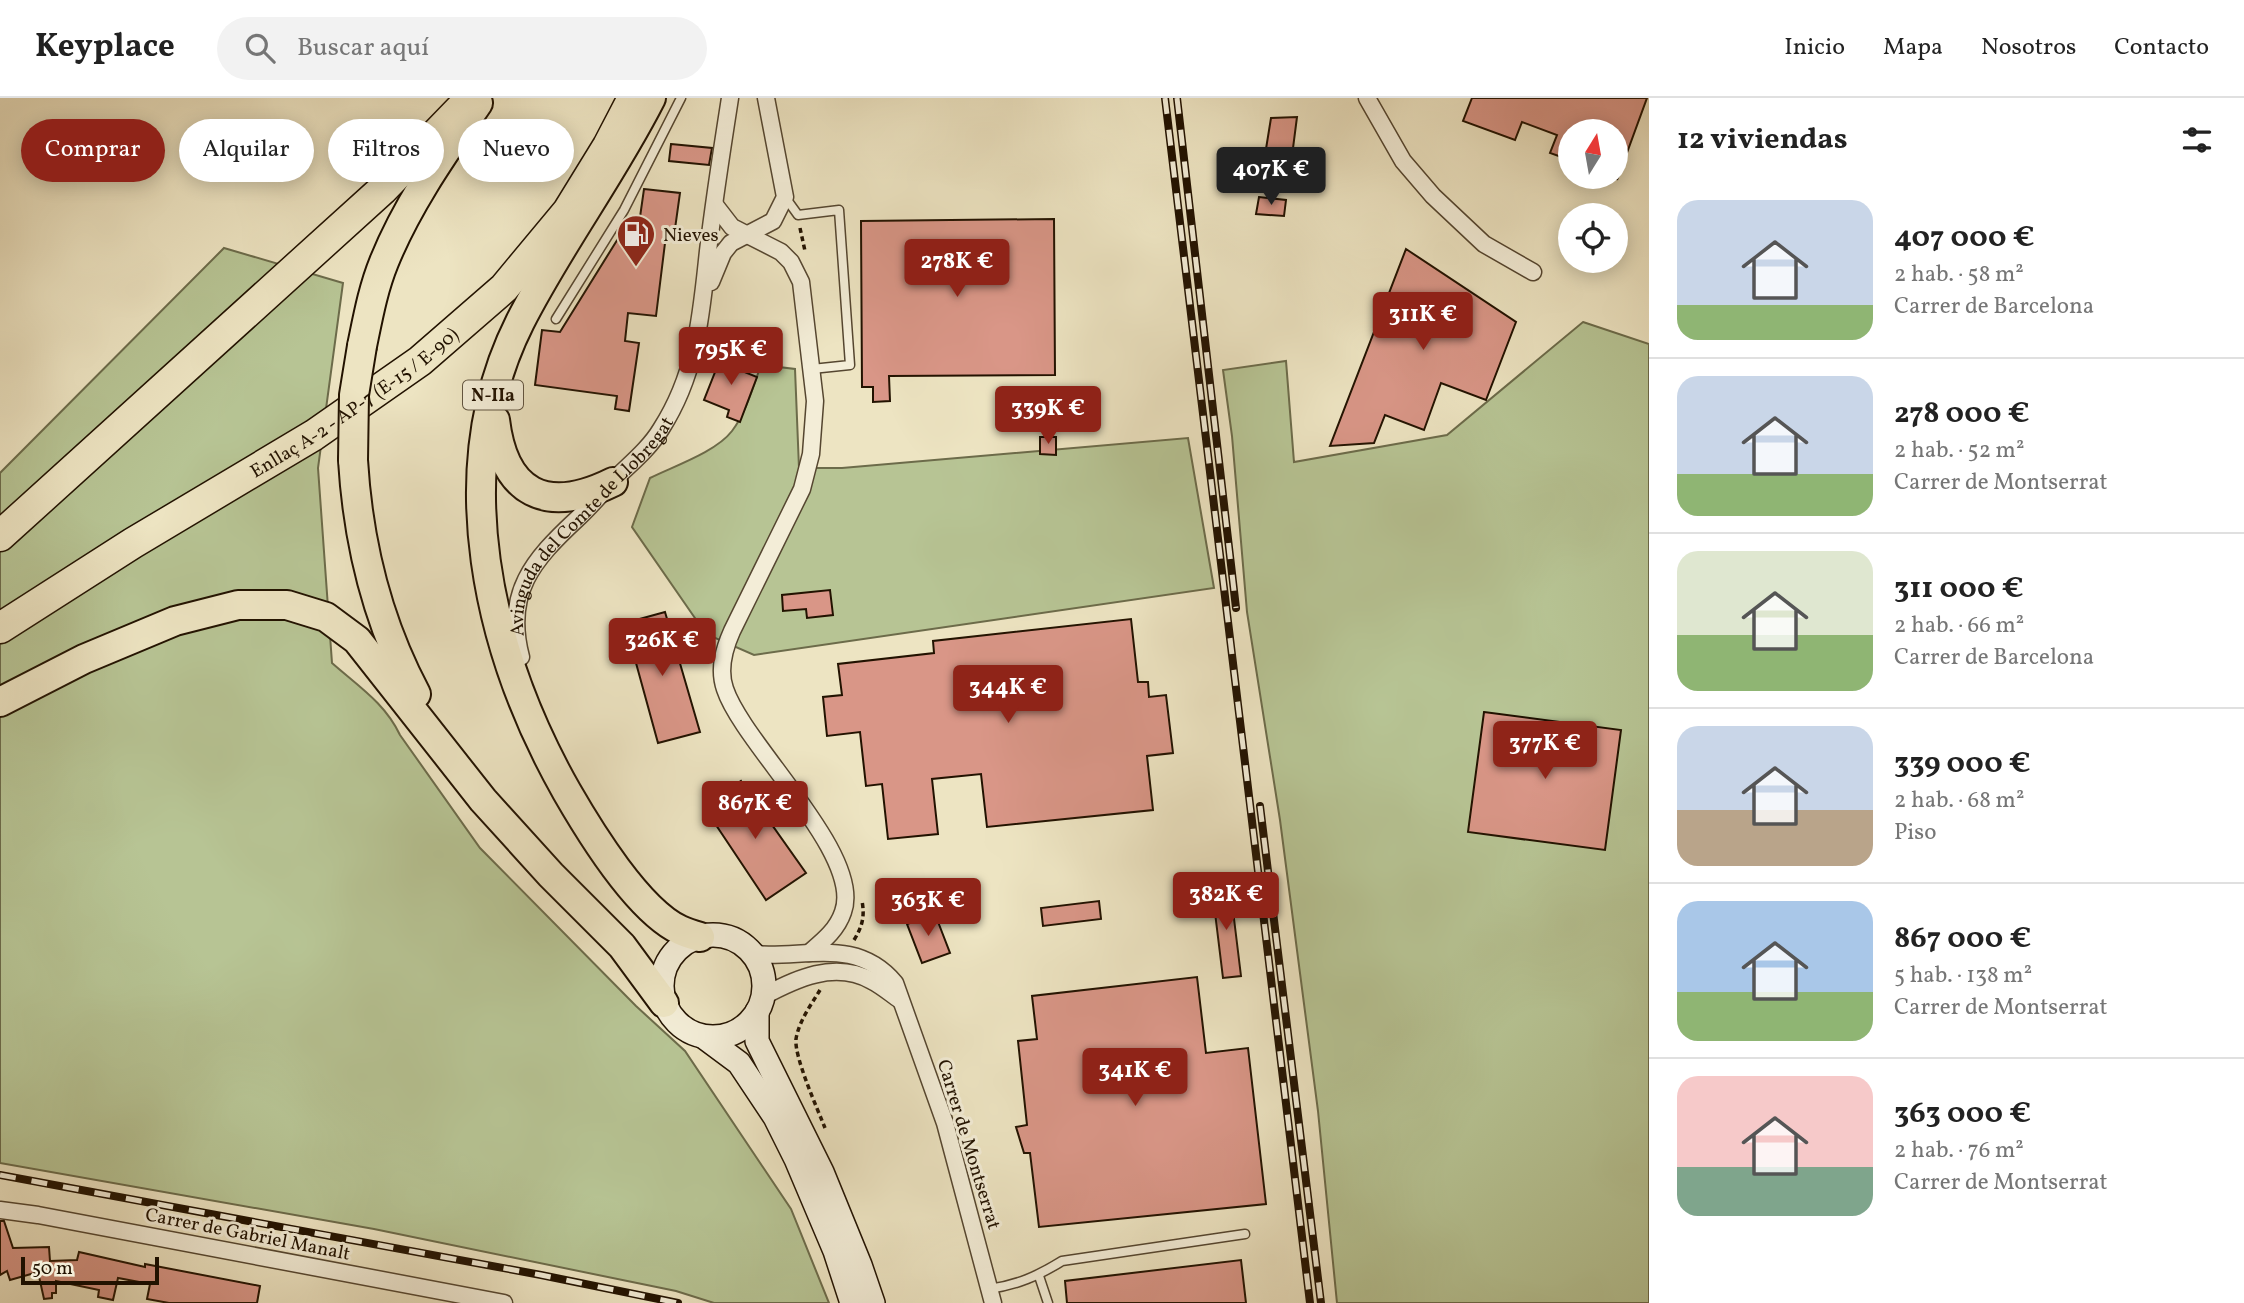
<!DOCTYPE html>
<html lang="es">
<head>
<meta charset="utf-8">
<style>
  body { margin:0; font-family:Vollkorn,serif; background:#f2f2f2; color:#222; height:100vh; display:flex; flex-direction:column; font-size:26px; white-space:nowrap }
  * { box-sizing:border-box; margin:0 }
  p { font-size:23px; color:#767676 }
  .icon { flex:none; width:38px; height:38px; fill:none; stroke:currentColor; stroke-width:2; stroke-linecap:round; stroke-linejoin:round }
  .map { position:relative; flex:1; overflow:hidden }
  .side { display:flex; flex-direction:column; background:#fff; width:595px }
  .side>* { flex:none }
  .banner { position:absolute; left:21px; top:21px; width:665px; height:63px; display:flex; gap:14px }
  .needle { width:46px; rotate:11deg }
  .buttons { position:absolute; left:1558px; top:21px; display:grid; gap:14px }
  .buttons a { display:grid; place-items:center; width:70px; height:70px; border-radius:50%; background:#fff; box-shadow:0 4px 18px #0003; font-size:35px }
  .scale { position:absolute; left:21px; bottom:18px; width:138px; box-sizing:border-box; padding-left:7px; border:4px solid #221200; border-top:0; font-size:19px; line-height:24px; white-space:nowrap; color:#221200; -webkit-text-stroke:5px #f3edd7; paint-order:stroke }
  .price { position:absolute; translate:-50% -60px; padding:0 16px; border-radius:7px; background:#8f2418; color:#fff; font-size:23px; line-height:46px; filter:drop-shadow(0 2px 4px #0008) }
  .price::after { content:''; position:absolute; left:50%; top:42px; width:21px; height:16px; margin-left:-10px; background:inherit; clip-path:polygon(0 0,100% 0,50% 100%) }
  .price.selected { background:#222; color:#fff }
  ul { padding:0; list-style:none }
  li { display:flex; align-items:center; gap:21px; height:175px; padding:0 28px }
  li+li { border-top:2px solid #e0e0e0 }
  li span { display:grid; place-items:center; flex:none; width:196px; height:140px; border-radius:21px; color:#555 }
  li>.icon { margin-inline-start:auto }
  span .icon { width:84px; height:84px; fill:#fffc; stroke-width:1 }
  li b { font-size:30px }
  h2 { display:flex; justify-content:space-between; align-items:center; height:84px; padding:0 28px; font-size:30px }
  .pill { padding:0 24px; border-radius:32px; background:#fff; box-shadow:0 4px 18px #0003; font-size:24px; line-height:63px }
  .pill.selected { background:#8f2418; color:#fff }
  header { display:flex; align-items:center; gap:42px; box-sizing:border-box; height:98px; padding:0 35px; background:#fff; border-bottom:2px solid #e0e0e0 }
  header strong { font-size:33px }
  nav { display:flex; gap:38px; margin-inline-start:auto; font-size:24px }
  .search { width:490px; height:63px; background:#f2f2f2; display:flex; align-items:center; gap:18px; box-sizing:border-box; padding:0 24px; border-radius:38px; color:#767676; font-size:26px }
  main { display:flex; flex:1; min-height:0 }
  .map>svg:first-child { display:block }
  .green { fill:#b7c494; stroke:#6c6b4a; stroke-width:2 }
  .building { fill:#d99687; stroke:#221200; stroke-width:2 }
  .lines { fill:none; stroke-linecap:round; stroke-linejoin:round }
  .service-casing { stroke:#554630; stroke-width:11 }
  .minor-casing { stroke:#554630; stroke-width:19 }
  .secondary-casing { stroke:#221200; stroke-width:26 }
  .trunk-casing { stroke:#221200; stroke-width:32 }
  .motorway-casing { stroke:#221200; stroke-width:33 }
  .path { stroke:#221200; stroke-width:3.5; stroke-dasharray:5 3.5; stroke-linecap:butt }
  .service { stroke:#f3edd7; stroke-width:8 }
  .minor { stroke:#f3edd7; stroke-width:16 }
  .secondary { stroke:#f3edd7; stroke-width:23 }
  .trunk { stroke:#ede4c2; stroke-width:28 }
  .motorway { stroke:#ede4c2; stroke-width:30 }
  .rail-casing { stroke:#221200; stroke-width:8 }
  .rail { stroke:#f3edd7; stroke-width:5; stroke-dasharray:16; stroke-linecap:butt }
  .trunk-bridge-casing { stroke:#221200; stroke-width:32; stroke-linecap:butt }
  .trunk-bridge { stroke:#ede4c2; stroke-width:28 }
  .labels { text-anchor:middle; stroke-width:6; stroke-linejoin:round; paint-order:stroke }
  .shield { fill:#f3edd7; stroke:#615440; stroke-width:2 }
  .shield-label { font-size:18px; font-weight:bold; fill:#221200 }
  .poi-label { font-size:19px; fill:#221200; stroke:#f3edd7; text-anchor:start }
  .street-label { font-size:19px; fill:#221200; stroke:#f3edd7 }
</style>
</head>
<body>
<header>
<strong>Keyplace</strong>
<div class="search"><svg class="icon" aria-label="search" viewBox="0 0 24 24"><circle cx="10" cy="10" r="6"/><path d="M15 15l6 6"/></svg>Buscar aquí</div>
<nav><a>Inicio</a><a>Mapa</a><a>Nosotros</a><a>Contacto</a></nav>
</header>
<main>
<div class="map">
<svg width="1649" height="1205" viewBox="0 0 1649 1205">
  <rect width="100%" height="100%" fill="#ede4c2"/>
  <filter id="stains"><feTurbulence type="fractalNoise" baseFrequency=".00286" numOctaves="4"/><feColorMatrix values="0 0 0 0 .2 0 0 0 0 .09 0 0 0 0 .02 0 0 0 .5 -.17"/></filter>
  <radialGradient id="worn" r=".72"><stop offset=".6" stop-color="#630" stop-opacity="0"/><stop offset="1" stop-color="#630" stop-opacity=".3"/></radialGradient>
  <g class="green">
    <path d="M224 150 343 185 318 370 332 565C358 588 385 605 400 637L480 750 636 908 685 953 791 1111 829 1205H714L676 1193 374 1131 0 1065V375Z"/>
    <polygon points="1583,224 1649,246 1649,1205 1337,1205 1318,1013 1280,722 1247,514 1232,338 1223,272 1286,263 1294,364 1447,337"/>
    <path d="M761 267 795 271 799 370H842L1188 340 1214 490 754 557 706 536 632 429 650 380C674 368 716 354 732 333 746 315 753 289 761 267Z"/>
  </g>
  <g class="building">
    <polygon points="1472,0 1647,0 1617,82 1615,33 1570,33 1570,62 1550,55 1557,37 1522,24 1515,42 1463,23"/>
    <polygon points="1297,19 1292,58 1265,57 1271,20"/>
    <polygon points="671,46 712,50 709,67 669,63"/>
    <polygon points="644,91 680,95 674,138 666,137 656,218 628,215 625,243 639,245 629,313 615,311 617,298 535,287 542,232 560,234 624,131 638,133"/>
    <polygon points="1259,99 1286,102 1284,118 1256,116"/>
    <polygon points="1054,121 1055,277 889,278 890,303 873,304 873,289 862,289 861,123"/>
    <polygon points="1406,151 1516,224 1486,302 1441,285 1424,332 1385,317 1374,345 1330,348"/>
    <polygon points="723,254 741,261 737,271 757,279 740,324 727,319 729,312 704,302"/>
    <polygon points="1040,339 1056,339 1056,357 1040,356"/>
    <polygon points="830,492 833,517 807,520 806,511 783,513 782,497"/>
    <polygon points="665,514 700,634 658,645 625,525"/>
    <polygon points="1131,521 1138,584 1148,584 1149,599 1166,597 1173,655 1147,658 1153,712 987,729 981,676 932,681 938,736 888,741 882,686 866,688 860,634 827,638 823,599 842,597 838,566 934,555 933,543"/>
    <polygon points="1484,614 1621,632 1605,752 1468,734"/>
    <polygon points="741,683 806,775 766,802 704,709"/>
    <polygon points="1230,788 1241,878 1223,880 1212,790"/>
    <polygon points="1099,803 1101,821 1043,828 1041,810"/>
    <polygon points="935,816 950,855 922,865 907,826"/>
    <polygon points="1197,879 1206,955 1248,950 1266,1106 1039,1129 1030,1055 1024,1055 1016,1029 1027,1027 1018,943 1037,941 1032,898"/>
    <polygon points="0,1123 4,1123 13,1150 49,1149 50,1163 77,1162 79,1154 145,1169 145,1166 260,1188 257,1205 169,1205 147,1201 150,1186 118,1180 113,1202 98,1199 99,1192 56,1183 56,1195 52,1195 52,1200 44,1201 38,1174 10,1182 7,1173 0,1177"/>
    <polygon points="1241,1162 1246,1205 1067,1205 1065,1183"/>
  </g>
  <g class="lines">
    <defs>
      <g id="service">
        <polyline points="785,99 798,117 839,112 850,267 812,271"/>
        <polyline points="556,221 624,112 681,0"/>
        <polyline points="1039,1178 1048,1205"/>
        <path d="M989 1191C1017 1187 1038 1178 1062 1163L1245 1136"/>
      </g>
      <g id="minor">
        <polyline points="1367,0 1403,63 1433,98 1484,146 1533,174"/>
        <path d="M715 107 732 129 781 154 791 164 801 184 815 303 811 356 802 391 732 533C724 551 718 571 725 591 743 646 864 757 843 814 837 832 823 843 809 855"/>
        <polyline points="711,184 723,155 731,145 773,123 785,99 766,0"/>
        <path id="s1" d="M521 559C504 495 533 462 577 421 590 409 602 395 614 382 630 366 649 351 661 331 697 275 701 218 708 153 714 102 722 51 730 0"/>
        <path d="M752 856C805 861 856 838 895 885L945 1025 993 1205"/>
        <path d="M762 899C795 881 835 862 872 883 882 888 891 896 900 902"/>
        <polyline points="0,1112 38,1117 504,1205"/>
      </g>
      <g id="secondary">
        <circle cx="713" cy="888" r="51"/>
        <polyline points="757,914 757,943 822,1074 860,1167 873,1205"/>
        <polyline points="704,939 739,965 775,1019 796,1061 835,1153 852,1205"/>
      </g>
      <g id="trunk">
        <path d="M651 0C612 77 559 147 520 224 445 373 488 555 567 694 590 734 638 812 680 832 686 835 693 837 700 839"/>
        <path d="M362 248C368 219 373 191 384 164 407 107 443 56 478 5"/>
        <path d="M495 322C504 396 546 417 613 384"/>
        <path d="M353 362C358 445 377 523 416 596"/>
        <polyline points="0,604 84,561 175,523 238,507 287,507 326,519 357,542 483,702 551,777 622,848 664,905"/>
      </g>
      <g id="motorway">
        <polyline points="0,438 382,92 471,0"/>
        <path id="s2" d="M0 530 133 445 314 337 420 263 504 190 568 113 608 48 633 0"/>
      </g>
    </defs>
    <use href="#service" class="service-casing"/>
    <use href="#minor" class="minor-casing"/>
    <use href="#secondary" class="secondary-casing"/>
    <use href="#trunk" class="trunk-casing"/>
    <use href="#motorway" class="motorway-casing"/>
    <g class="path">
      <polyline points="800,130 805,153"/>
      <path d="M854 842C862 829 865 819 862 803"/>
      <path d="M820 892C811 907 799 923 796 941 794 959 818 1012 825 1030"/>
    </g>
    <use href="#service" class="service"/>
    <use href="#minor" class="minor"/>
    <use href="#secondary" class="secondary"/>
    <use href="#trunk" class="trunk"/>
    <use href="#motorway" class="motorway"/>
    <defs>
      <g id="rail">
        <polyline points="1165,0 1310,1205"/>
        <polyline points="1177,0 1236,510"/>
        <polyline points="1260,708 1321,1205"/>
        <polyline points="0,1077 541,1177 678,1205"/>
      </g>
    </defs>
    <use href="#rail" class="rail-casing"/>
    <use href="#rail" class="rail"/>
    <defs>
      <polyline id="trunk-bridge" points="353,362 354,297 362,248"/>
    </defs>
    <use href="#trunk-bridge" class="trunk-bridge-casing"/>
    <use href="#trunk-bridge" class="trunk-bridge"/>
  </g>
  <defs>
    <symbol id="fuel-pin" viewBox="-11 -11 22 30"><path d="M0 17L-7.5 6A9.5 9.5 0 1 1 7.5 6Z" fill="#8f2418" stroke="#f3edd7"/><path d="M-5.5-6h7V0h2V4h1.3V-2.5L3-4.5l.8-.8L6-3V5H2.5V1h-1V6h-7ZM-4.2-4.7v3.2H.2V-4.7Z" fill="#fff"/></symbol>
  </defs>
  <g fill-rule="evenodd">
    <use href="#fuel-pin" x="614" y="114" width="44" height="60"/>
  </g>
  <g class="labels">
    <rect class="shield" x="463" y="282.5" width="60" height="29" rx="5"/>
    <g class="shield-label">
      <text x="493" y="303">N-IIa</text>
    </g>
    <g class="poi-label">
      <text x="663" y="143">Nieves</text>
    </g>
    <g class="street-label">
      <text dy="7" stroke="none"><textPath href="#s2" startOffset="420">Enllaç A-2 - AP-7 (E-15 / E-90)</textPath></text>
      <text dy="7" stroke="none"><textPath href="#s1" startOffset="158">Avinguda del Comte de Llobregat</textPath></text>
      <text transform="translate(970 1046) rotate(73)" y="7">Carrer de Montserrat</text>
      <text transform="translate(248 1135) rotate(11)" y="7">Carrer de Gabriel Manalt</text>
    </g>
  </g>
  <rect width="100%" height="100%" filter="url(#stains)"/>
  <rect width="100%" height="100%" fill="url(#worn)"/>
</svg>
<div class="buttons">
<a><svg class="needle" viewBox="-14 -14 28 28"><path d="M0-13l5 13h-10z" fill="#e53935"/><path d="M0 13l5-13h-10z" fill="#767676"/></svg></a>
<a><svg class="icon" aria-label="locate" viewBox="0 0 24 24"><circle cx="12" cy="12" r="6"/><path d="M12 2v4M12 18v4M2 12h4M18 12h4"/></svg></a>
</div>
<div class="scale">50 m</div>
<b class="price selected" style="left:1271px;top:109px">407K €</b>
<b class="price" style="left:957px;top:201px">278K €</b>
<b class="price" style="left:1423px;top:254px">311K €</b>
<b class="price" style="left:731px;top:289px">795K €</b>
<b class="price" style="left:1048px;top:348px">339K €</b>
<b class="price" style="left:662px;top:580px">326K €</b>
<b class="price" style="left:1008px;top:627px">344K €</b>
<b class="price" style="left:1545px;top:683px">377K €</b>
<b class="price" style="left:755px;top:743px">867K €</b>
<b class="price" style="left:1226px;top:834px">382K €</b>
<b class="price" style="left:928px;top:840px">363K €</b>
<b class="price" style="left:1135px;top:1010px">341K €</b>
<div class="banner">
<a class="pill selected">Comprar</a>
<a class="pill">Alquilar</a>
<a class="pill">Filtros</a>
<a class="pill">Nuevo</a>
</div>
</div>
<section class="side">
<h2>12 viviendas<svg class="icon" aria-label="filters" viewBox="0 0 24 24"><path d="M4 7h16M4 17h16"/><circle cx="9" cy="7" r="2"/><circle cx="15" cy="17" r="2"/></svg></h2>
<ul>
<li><span style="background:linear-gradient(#c9d6e8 75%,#8fb573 0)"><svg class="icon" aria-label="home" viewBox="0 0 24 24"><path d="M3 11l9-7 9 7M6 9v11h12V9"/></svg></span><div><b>407 000 €</b><p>2 hab. · 58 m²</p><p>Carrer de Barcelona</p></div></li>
<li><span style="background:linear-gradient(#c9d6e8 70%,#8fb573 0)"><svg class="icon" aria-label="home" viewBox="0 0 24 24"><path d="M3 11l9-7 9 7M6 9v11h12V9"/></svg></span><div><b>278 000 €</b><p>2 hab. · 52 m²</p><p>Carrer de Montserrat</p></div></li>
<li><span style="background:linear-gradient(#dfe7d0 60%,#8fb573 0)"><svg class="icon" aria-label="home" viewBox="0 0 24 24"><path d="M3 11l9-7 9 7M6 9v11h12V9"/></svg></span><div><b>311 000 €</b><p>2 hab. · 66 m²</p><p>Carrer de Barcelona</p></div></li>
<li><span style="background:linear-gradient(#c9d6e8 60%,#b9a48a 0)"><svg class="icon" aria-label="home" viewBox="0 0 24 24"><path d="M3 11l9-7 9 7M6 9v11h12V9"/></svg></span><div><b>339 000 €</b><p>2 hab. · 68 m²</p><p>Piso</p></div></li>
<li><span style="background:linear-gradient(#a9c7e8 65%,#8fb573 0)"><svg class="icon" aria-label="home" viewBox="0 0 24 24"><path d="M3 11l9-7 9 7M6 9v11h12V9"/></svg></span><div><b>867 000 €</b><p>5 hab. · 138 m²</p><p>Carrer de Montserrat</p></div></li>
<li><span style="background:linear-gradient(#f6c9c9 65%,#7fa58c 0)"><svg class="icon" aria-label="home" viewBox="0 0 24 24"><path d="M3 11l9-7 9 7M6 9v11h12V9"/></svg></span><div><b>363 000 €</b><p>2 hab. · 76 m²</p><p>Carrer de Montserrat</p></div></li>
</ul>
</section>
</main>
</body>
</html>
